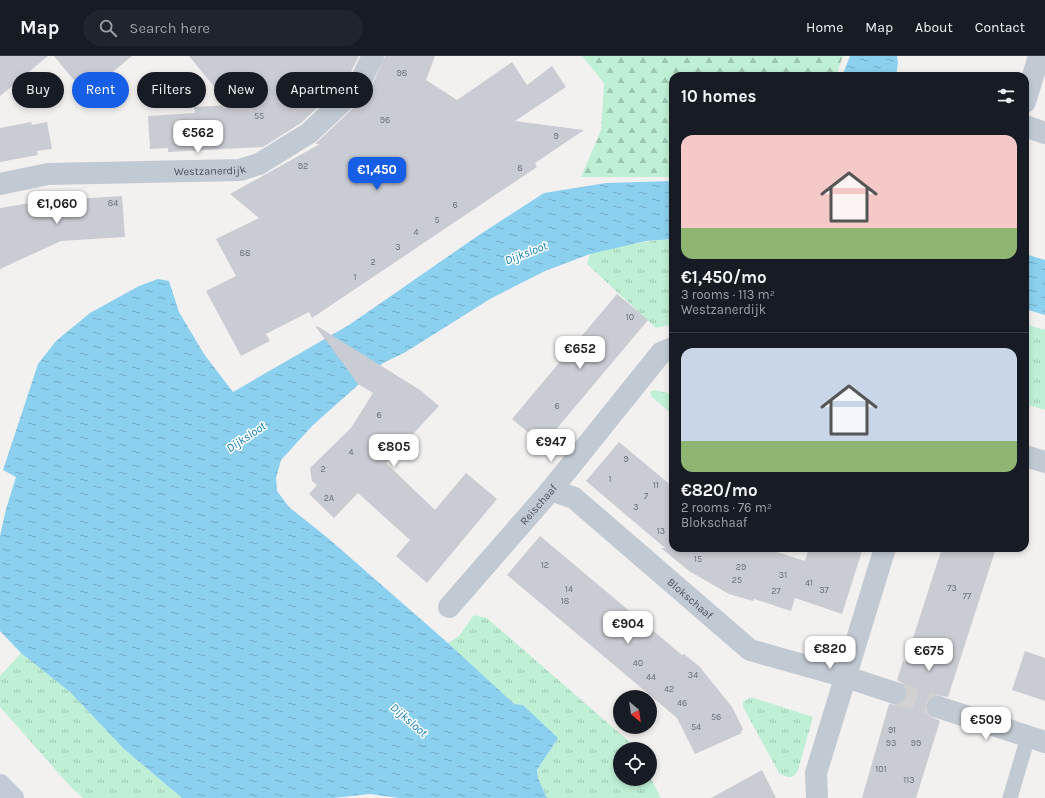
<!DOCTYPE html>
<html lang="en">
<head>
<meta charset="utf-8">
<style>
  body { margin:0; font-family:Karla,sans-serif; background:#20242c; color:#f1f3f6; height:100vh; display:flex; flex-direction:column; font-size:15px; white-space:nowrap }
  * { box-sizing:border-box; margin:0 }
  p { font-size:13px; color:#9ea1a6 }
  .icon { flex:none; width:22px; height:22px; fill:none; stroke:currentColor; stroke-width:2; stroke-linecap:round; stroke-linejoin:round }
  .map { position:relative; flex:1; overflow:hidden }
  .sheet { position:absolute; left:669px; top:16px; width:360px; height:480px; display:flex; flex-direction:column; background:#171b24; border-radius:12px; box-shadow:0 2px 6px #0003 }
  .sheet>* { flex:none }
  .hud { position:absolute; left:12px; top:16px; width:380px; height:36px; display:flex; gap:8px }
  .needle { width:26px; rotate:151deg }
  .controls { position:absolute; left:613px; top:634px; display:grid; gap:8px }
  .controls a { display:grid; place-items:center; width:44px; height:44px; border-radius:50%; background:#171b24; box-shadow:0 2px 6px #0003; font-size:20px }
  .price { position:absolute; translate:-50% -34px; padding:0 9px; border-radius:8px; background:#fff; color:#222; font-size:13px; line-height:26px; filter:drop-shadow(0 1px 2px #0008) }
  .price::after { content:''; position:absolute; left:50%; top:24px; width:12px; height:9px; margin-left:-6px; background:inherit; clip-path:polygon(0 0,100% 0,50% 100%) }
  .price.current { background:#175ee6; color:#fff }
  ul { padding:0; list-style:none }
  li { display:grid; align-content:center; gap:8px; height:212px; padding:0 12px }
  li+li { border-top:1px solid #363941 }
  li span { display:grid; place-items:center; height:124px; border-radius:12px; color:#555 }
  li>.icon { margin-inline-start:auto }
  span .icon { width:72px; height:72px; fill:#fffc; stroke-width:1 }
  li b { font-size:17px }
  h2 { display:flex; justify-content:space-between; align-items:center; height:48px; padding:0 12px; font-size:17px }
  .chip { padding:0 14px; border-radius:18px; background:#171b24; box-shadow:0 2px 6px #0003; font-size:14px; line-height:36px }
  .chip.current { background:#175ee6; color:#fff }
  header { display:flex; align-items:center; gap:24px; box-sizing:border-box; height:56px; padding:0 20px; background:#171b24; border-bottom:1px solid #363941 }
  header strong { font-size:19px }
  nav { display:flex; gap:22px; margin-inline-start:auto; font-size:14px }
  .search { width:280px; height:36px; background:#20242c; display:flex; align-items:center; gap:10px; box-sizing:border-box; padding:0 14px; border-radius:22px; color:#9ea1a6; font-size:15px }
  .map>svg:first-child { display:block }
  .grass { fill:url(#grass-tufts) }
  .forest { fill:url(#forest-firs) }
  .water { fill:url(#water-ripples) }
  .building { fill:#caccd3 }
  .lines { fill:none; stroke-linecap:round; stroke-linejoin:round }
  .street-tunnel { stroke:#d1d0d3; stroke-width:22; stroke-dasharray:22 11; stroke-linecap:butt }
  .lane { stroke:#c1c9d2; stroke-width:15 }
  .street { stroke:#c1c9d2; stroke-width:22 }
  .secondary { stroke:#c3cbd9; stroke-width:22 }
  .labels { text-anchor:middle; stroke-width:3; stroke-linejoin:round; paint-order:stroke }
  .number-label { font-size:9px; fill:#68707b }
  .street-label { font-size:11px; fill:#48515e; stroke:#fff }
  .water-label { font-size:12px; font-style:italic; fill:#0a7daf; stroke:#fff }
</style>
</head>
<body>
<header>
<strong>Map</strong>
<div class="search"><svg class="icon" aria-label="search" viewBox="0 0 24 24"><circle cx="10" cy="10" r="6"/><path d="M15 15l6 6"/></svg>Search here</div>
<nav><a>Home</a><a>Map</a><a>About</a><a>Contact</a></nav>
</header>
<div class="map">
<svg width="1045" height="742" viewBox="0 0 1045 742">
  <defs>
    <pattern id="grass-tufts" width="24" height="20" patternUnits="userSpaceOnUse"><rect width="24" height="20" fill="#bff0d6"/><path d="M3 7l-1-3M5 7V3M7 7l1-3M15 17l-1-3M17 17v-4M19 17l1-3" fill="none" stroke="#9dc5b1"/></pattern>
    <pattern id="forest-firs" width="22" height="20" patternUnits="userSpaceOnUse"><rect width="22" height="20" fill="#bff0d6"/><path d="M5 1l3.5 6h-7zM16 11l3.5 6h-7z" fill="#9dc5b1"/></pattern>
    <pattern id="water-ripples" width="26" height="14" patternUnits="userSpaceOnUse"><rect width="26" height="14" fill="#8bd0ee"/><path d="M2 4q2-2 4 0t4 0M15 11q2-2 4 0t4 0" fill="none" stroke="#74abc4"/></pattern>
  </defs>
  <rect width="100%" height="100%" fill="#f3f0f0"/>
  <g class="grass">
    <path d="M673 183V268L656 272 587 208 590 198C617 189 645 185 673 183Z"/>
    <polygon points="1025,268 1045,274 1045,354 1025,348"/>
    <polygon points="653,334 673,338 673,359 652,341 650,336"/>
    <polygon points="474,559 487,562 633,689 635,693 620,693 620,723 650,723 650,721 661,742 547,742 538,722 537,714 558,682 523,649 514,649 448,587 459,580"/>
    <polygon points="21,597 70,636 124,693 182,742 83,742 70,730 0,651 0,620"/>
    <path d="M751 641 813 661 798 714C793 724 787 722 779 717L743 651V646Z"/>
  </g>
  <polygon class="forest" points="582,0 843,0 836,20 673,20 673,121 581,121 601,74 604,27"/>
  <g class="water">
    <polygon points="850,0 897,0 898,7 896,20 842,20"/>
    <polygon points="673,125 673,183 646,185 590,198 545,215 490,243 404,297 383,307 313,369 281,404 276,422 277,435 289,451 329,483 448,587 514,648 523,649 558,682 537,714 538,722 547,742 399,742 370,738 334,742 182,742 124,693 70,636 21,597 0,575 0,480 6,453 16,421 3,414 38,308 56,285 90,257 139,230 158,223 169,225 179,256 204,298 233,336 349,269 479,179 544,137 606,127"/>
    <polygon points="1025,198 1045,204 1045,259 1025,253"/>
  </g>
  <g class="building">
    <polygon points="0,0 48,0 0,40"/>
    <polygon points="54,0 132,0 91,34 82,34"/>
    <polygon points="189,0 359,0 347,24 301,67 263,91 168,96 168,92 150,93 148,60 195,57 194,51 229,49"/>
    <polygon points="385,0 435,0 426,24 457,44 512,6 527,29 552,10 566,31 515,65 584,74 535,107 537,111 312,262 309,256 266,278 270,285 241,300 206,235 236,220 216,183 259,162 230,138 320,88 315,88 368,38"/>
    <polygon points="31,66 32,69 47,66 52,93 37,95 38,99 0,106 0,72"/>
    <polygon points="122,140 125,181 61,185 0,213 0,152 43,145"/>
    <polygon points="617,238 648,264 543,389 512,363"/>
    <polygon points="317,270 420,334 439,350 386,407 435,454 466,417 497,443 427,527 396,500 410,484 358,437 334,462 309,438 317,429 312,425 310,412 351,372 373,337 358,328 316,271"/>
    <polygon points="619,386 673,431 673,492 764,492 805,505 809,492 863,492 842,558 795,542 791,555 754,543 753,545 729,538 689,515 661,492 665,492 586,425"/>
    <polygon points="540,480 682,599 684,598 699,610 732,651 743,673 741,675 742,677 695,698 677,662 507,519"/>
    <polygon points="942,492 996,492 948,641 935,639 929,642 926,648 926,653 928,659 940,665 916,742 862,742 889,648 898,649 904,646 907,640 907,634 905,629 897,624 903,605 905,607"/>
    <polygon points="1025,595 1045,602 1045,645 1012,634"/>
    <polygon points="762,714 776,742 711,742"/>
  </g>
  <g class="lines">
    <polyline class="street-tunnel" points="895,637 938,651"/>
    <polyline class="lane" points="1010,742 1028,681"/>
    <g class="street">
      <polyline points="1025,46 1039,0"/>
      <polyline points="1025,70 1045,77"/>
      <path id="s1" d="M0 128 48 118 240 114 259 108 309 77 357 32 373 0"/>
      <polyline points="1025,400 1045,406"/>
      <path id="s2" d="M551 434 574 442 750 594 846 621 895 637"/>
      <path id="s3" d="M449 551 551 434 661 297 673 292"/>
      <polyline points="938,651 1045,686"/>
      <polyline points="817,742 816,717 885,492"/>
    </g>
    <polyline class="secondary" points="0,729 13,742"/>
  </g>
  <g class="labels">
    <g class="number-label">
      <text x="402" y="20">98</text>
      <text x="259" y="63">55</text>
      <text x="385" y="67">96</text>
      <text x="556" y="83">9</text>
      <text x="303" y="113">92</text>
      <text x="520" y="115">8</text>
      <text x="113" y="150">84</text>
      <text x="455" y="152">6</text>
      <text x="437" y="167">5</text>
      <text x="416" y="179">4</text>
      <text x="398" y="194">3</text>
      <text x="245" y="200">88</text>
      <text x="373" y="209">2</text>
      <text x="355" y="224">1</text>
      <text x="630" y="264">10</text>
      <text x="557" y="353">6</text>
      <text x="379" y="362">6</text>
      <text x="351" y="399">4</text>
      <text x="626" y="406">9</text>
      <text x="323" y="416">2</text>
      <text x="610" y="426">1</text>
      <text x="656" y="432">11</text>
      <text x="646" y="443">7</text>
      <text x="329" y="445">2A</text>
      <text x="636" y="454">3</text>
      <text x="661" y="478">13</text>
      <text x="698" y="506">15</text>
      <text x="545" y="512">12</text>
      <text x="741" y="514">29</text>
      <text x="783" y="522">31</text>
      <text x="737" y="527">25</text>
      <text x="809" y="530">41</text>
      <text x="952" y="535">73</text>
      <text x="569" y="536">14</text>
      <text x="824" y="537">37</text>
      <text x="776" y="538">27</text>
      <text x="967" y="543">77</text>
      <text x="565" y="548">18</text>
      <text x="638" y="610">40</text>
      <text x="693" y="622">34</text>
      <text x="651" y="624">44</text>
      <text x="669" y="636">42</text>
      <text x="682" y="650">46</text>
      <text x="716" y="664">56</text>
      <text x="696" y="674">54</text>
      <text x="892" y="677">91</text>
      <text x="891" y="690">93</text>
      <text x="916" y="690">99</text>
      <text x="881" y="716">101</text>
      <text x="909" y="727">113</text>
    </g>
    <g class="street-label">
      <text dy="4" stroke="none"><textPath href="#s1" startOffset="211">Westzanerdijk</textPath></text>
      <text dy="4" stroke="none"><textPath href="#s3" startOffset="136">Reischaaf</textPath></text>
      <text dy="4" stroke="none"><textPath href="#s2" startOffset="178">Blokschaaf</textPath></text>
    </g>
    <g class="water-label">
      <text transform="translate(526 197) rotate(-21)" y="4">Dijksloot</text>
      <text transform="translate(246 381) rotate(-34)" y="4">Dijksloot</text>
      <text transform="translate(409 664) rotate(41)" y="4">Dijksloot</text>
    </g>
  </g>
</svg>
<div class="controls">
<a><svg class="needle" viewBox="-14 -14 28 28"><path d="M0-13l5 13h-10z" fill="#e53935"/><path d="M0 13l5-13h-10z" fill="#9ea1a6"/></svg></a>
<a><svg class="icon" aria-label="locate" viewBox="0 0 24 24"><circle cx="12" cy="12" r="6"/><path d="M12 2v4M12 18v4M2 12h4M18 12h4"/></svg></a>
</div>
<b class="price" style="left:198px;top:98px">€562</b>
<b class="price current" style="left:377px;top:135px">€1,450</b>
<b class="price" style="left:57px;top:169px">€1,060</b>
<b class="price" style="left:580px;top:314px">€652</b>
<b class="price" style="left:551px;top:407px">€947</b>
<b class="price" style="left:394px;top:412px">€805</b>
<b class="price" style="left:628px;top:589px">€904</b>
<b class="price" style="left:830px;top:614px">€820</b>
<b class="price" style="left:929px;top:616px">€675</b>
<b class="price" style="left:986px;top:685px">€509</b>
<div class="hud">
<a class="chip">Buy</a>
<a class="chip current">Rent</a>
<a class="chip">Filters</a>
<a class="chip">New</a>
<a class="chip">Apartment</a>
</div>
<section class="sheet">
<h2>10 homes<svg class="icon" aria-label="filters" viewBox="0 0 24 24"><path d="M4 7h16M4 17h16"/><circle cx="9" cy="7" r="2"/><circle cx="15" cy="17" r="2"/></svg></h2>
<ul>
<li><span style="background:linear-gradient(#f6c9c9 75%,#8fb573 0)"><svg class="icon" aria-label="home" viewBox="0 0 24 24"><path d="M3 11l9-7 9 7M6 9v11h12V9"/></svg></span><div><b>€1,450/mo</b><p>3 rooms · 113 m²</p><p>Westzanerdijk</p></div></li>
<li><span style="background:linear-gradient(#c9d6e8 75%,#8fb573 0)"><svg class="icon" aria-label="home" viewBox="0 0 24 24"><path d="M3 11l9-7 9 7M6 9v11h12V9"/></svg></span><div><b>€820/mo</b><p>2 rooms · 76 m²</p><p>Blokschaaf</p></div></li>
</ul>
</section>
</div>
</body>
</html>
